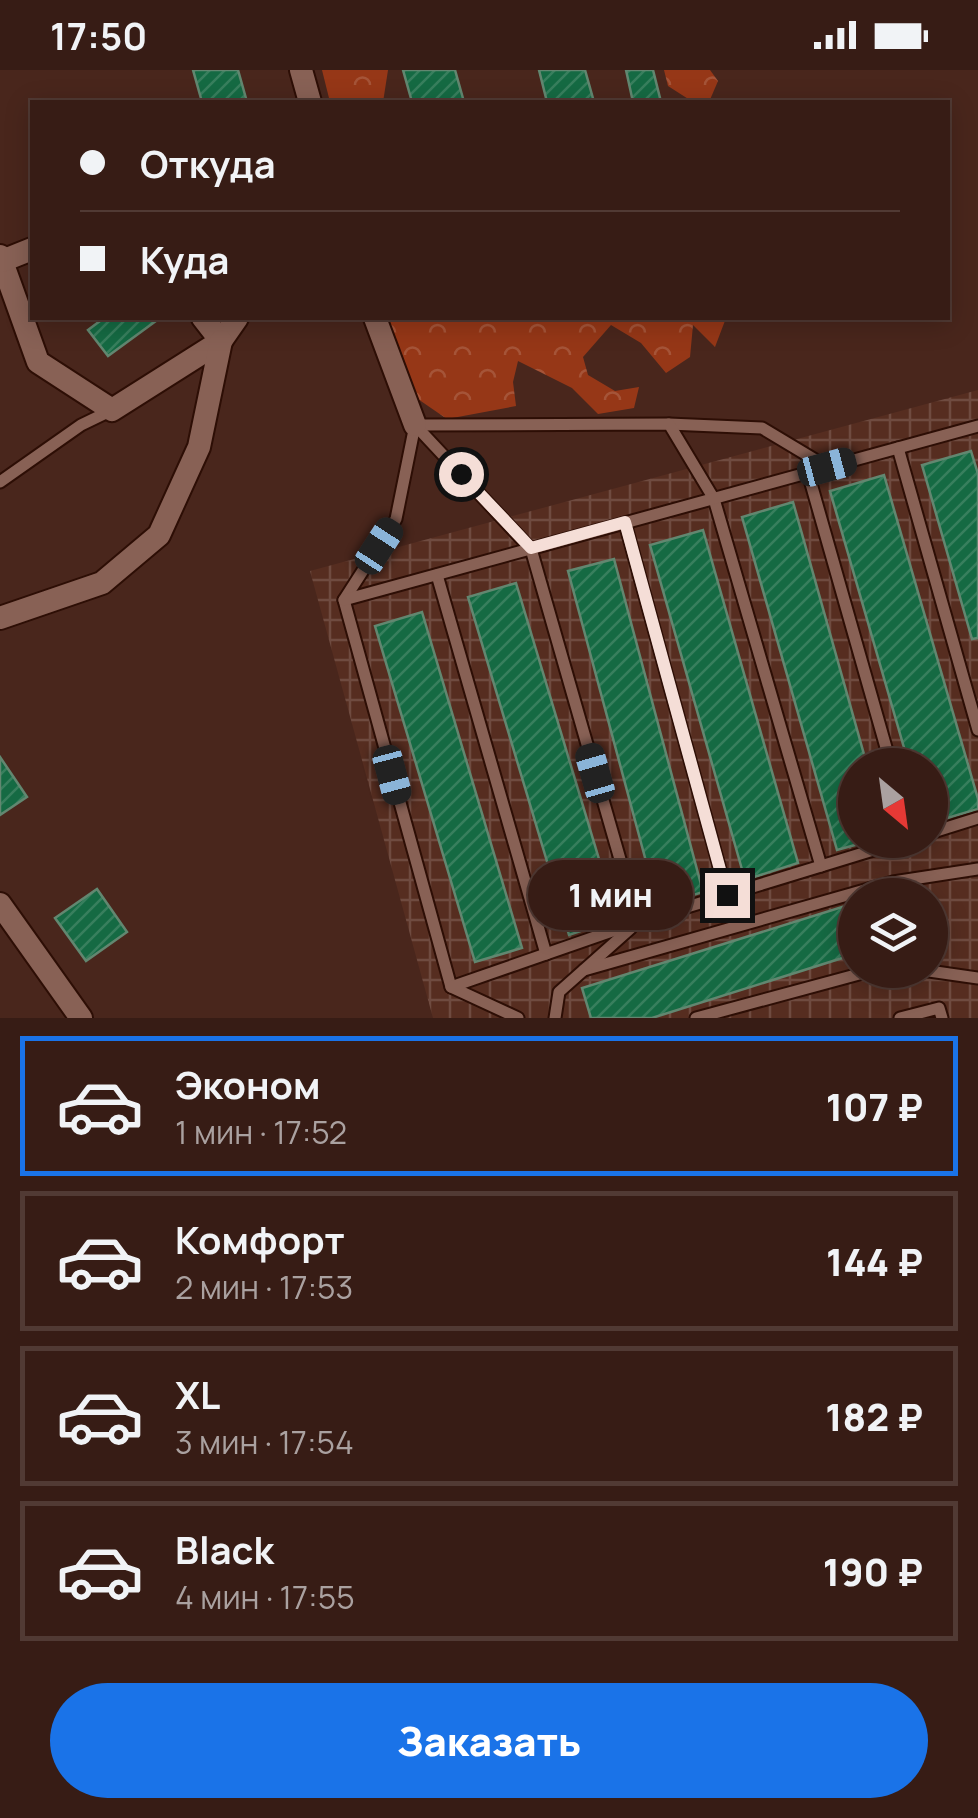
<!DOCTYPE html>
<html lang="ru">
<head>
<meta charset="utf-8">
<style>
  body { margin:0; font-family:Manrope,sans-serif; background:#422922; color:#f1f3f6; height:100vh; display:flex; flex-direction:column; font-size:38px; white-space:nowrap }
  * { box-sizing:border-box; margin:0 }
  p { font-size:32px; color:#aaa1a0 }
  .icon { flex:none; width:55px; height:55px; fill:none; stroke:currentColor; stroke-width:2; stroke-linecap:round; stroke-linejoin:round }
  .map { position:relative; height:948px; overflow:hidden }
  .details { display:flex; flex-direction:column; background:#371c15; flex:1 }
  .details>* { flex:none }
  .top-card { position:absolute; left:30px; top:30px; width:920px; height:220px; border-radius:0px; box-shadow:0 5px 25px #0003,0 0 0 2px #513a34; display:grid; align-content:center; height:220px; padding:0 50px; background:#371c15 }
  .needle { width:65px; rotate:151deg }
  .fabs { position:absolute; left:838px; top:678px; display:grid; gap:20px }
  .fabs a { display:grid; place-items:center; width:110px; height:110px; border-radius:50%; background:#371c15; box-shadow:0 5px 25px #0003,0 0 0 2px #513a34; font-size:50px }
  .end { position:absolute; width:45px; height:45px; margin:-22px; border:12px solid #f5ded7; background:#111; box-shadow:0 0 0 5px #111 }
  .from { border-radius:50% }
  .bubble { position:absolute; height:70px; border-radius:35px; background:#371c15; box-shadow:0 5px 25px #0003,0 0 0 2px #513a34; font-size:32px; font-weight:800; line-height:70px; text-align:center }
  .car { position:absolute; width:30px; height:60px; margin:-30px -15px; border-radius:12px; box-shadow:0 0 8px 2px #0007; background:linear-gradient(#222 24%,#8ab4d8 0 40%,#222 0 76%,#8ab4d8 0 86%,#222 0) }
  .top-card b { display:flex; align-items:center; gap:35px; height:95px; font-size:38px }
  .top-card b+b { border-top:2px solid #513a34 }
  .top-card i { width:25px; height:25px; background:#f1f3f6 }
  ul { padding:18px 0 0; list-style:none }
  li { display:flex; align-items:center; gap:30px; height:140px; margin:0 20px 15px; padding:0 30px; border:5px solid #513a34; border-radius:0px }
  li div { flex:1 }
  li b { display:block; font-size:38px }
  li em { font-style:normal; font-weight:800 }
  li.selected { border-color:#1a73e8 }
  li>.icon { width:90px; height:90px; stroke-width:1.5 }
  .action { display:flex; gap:20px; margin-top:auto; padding:20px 50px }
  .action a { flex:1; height:115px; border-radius:60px; background:#1a73e8; color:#fff; font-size:40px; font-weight:800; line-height:115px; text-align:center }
  .status { display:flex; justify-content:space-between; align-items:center; height:70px; padding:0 50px; background:#371c15; direction:ltr }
  .status svg { height:28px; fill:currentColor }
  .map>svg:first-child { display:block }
</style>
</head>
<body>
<div class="status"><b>17:50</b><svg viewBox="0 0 49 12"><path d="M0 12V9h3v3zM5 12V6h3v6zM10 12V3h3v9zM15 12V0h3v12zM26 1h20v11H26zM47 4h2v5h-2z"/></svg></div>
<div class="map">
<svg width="978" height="948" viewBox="0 0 978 948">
  <defs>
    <pattern id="industrial-grid" width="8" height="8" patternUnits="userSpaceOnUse" patternTransform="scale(2.5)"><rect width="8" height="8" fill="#562d20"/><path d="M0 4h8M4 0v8" fill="none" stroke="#6f4b40"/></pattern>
    <pattern id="forest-crowns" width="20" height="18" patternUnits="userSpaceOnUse" patternTransform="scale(2.5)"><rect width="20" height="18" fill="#963717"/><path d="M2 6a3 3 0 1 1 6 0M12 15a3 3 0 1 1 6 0" fill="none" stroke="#a55438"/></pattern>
    <pattern id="building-hatch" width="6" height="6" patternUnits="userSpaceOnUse" patternTransform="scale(2.5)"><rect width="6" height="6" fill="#156a43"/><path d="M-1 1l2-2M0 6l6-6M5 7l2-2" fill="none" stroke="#387f5d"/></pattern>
  </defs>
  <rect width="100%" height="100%" fill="#49261c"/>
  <path fill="url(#industrial-grid)" fill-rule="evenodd" d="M978 320V948H433L310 501ZM855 695H930V770H855ZM855 825H930V900H855Z"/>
  <g fill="url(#forest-crowns)">
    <polygon points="322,0 388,0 383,32 330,32"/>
    <polygon points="664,0 710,0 718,11 709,32 693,32 668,16"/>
    <polygon points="388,248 726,248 715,277 693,255 690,287 666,303 641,273 611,255 583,287 588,305 615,321 639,317 634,338 598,344 572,318 518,291 513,312 516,336 447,349 415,327"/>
  </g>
  <g fill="url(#building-hatch)" stroke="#628770" stroke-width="2.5">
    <polygon points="193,0 238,0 247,32 202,32"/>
    <polygon points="403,0 455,0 464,32 412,32"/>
    <polygon points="539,0 585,0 594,32 547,32"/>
    <polygon points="626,0 653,0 661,32 633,32"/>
    <polygon points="104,248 160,248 108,286 88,260"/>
    <polygon points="971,381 978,404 978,568 972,569 922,395"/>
    <polygon points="884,405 978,729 978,739 930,753 930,695 909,695 830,421"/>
    <polygon points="793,432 867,695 855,695 855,775 837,780 742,447"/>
    <polygon points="703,460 798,793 745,810 650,475"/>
    <polygon points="614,489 703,822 658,836 568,501"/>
    <polygon points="516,513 617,849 569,865 468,527"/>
    <polygon points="422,542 522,878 475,892 375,556"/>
    <polygon points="0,687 27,727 0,745"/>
    <polygon points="97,819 127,862 86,891 55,848"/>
    <polygon points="855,833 855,884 652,948 591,948 582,918"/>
  </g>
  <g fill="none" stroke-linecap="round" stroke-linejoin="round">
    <g stroke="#2d0e05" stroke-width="15">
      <g id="lane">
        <polyline points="669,354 762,358 827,397"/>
        <polyline points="415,355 669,354 714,429 821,796"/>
        <polyline points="415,355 396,449 344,530 451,917 518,948"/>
        <polyline points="415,355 531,479 638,852"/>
        <polyline points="898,378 978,660"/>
        <polyline points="808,403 891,695"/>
        <polyline points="0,412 81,355 112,340"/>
        <polyline points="625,453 727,825"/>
        <polyline points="437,505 546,884"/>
        <polyline points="344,530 978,356"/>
        <polyline points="930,763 978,748"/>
        <polyline points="584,900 893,812 978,799"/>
        <polyline points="922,900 978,908"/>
        <polyline points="451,917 638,852 906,770"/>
        <polyline points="555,948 559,922 631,858"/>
        <polyline points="696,948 874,900"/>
        <polyline points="900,948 939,938 942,948"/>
      </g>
    </g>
    <g stroke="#2d0e05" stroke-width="26">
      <g id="street">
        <polyline points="301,0 310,32"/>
        <polyline points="0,186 38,292 112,340 221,271 237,248"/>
        <polyline points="2,191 32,179"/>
        <polyline points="203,248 221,271"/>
        <polyline points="375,248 415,355"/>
        <polyline points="0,548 102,513 159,465 199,377 221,271"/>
        <polyline points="0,834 81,948"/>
      </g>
    </g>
    <use href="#lane" stroke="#886155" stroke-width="11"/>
    <use href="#street" stroke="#886155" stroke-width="22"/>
  </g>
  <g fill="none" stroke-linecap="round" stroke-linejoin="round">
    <polyline stroke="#f5ded7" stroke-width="12" points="461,404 531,478 625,452 727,825"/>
  </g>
</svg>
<div class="fabs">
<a><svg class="needle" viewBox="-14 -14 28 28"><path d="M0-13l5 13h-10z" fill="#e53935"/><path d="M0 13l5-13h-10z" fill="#aaa1a0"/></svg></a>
<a><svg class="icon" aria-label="layers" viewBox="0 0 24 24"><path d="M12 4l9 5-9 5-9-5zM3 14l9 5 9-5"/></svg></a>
</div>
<i class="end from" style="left:461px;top:404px"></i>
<i class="end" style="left:727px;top:825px"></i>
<div class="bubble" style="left:528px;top:790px;width:165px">1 мин</div>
<i class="car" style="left:827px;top:397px;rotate:75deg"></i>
<i class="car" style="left:379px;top:476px;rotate:33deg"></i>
<i class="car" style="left:595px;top:703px;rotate:344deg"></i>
<i class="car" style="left:392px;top:705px;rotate:165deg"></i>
<div class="top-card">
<b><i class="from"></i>Откуда</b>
<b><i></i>Куда</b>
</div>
</div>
<section class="details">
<ul>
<li class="selected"><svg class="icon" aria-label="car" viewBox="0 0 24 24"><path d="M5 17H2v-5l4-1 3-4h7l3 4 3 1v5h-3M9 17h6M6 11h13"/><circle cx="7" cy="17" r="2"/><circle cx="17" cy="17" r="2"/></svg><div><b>Эконом</b><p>1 мин · 17:52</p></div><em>107 ₽</em></li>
<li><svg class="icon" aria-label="car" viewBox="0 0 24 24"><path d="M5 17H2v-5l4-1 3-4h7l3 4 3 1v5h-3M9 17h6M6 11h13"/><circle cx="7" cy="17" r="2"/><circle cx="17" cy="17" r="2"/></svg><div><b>Комфорт</b><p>2 мин · 17:53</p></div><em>144 ₽</em></li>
<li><svg class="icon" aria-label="car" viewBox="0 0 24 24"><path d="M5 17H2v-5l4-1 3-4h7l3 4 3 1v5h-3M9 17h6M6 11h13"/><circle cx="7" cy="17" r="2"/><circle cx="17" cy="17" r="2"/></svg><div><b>XL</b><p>3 мин · 17:54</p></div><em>182 ₽</em></li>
<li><svg class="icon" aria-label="car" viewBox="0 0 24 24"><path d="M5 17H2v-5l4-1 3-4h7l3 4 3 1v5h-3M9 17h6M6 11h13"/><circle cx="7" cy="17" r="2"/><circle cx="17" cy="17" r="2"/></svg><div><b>Black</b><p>4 мин · 17:55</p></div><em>190 ₽</em></li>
</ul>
<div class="action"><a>Заказать</a></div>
</section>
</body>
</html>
